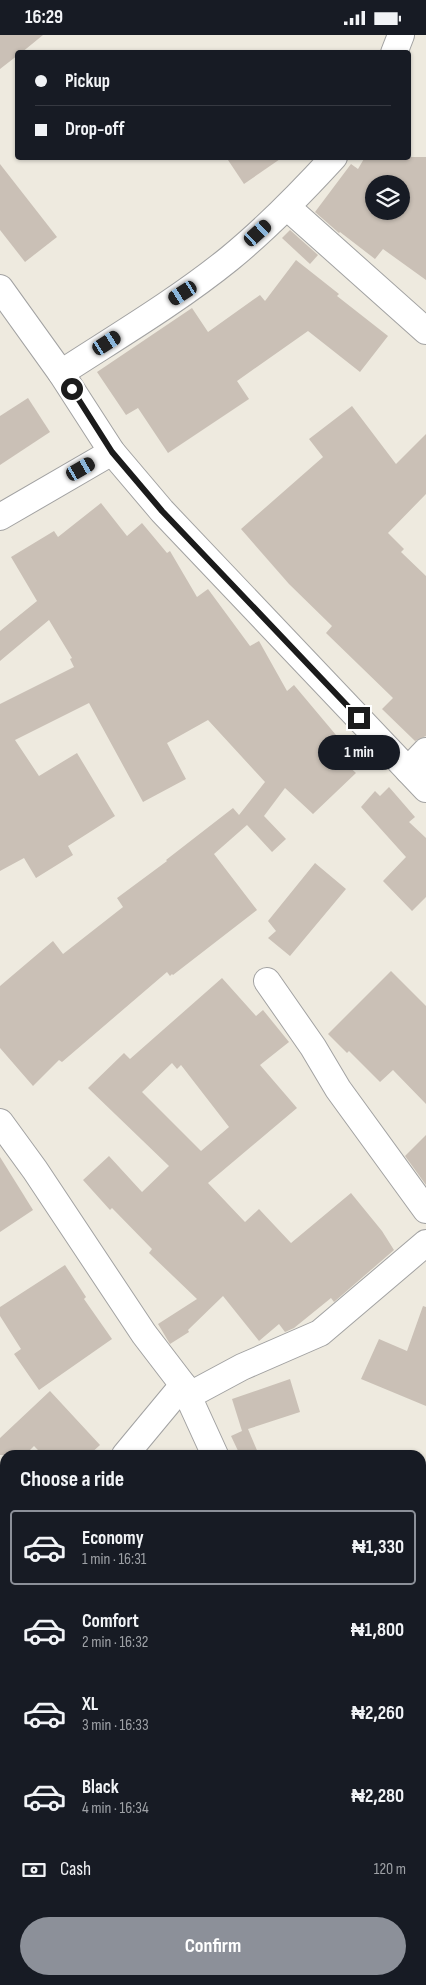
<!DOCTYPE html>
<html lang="en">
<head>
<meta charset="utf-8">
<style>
  body { margin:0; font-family:"Sofia Sans Condensed",sans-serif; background:#242831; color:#f1f3f6; height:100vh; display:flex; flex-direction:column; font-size:19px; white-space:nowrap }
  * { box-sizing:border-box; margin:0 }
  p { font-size:16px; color:#9ea1a6 }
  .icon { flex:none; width:28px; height:28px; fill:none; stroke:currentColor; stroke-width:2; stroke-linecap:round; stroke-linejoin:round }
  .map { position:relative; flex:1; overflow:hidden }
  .drawer { position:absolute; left:0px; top:1415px; width:426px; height:535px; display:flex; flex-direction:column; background:#171b24; border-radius:15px 15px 0 0; box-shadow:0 1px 4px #0004 }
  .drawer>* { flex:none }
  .top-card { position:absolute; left:15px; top:15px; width:396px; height:110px; border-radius:5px; box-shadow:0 1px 4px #0004; display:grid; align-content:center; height:110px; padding:0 20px; background:#171b24 }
  .fabs { position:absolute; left:365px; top:140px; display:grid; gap:10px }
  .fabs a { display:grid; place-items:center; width:45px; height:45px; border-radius:50%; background:#171b24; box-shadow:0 1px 4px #0004; font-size:25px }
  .end { position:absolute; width:22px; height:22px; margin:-11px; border:6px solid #1b1b1b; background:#fff; box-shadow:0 0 0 2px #fff }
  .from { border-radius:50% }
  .bubble { position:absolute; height:35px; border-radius:18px; background:#171b24; box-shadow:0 1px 4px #0004; font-size:16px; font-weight:700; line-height:35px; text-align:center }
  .car { position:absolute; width:15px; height:30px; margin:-15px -8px; border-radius:6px; box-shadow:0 0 4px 1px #0007; background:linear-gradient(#222 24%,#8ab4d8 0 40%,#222 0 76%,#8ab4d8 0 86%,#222 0) }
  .top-card b { display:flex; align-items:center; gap:18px; height:48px; font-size:19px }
  .top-card b+b { border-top:1px solid #363941 }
  .top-card i { width:12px; height:12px; background:#f1f3f6 }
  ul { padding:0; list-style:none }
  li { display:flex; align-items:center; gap:15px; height:75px; margin:0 10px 8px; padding:0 10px; border:2px solid transparent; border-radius:5px }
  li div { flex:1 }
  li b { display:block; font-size:19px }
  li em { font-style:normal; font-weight:700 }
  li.active { border-color:#8c9099 }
  li>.icon { width:45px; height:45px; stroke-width:1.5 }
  h2 { padding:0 20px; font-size:22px; line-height:60px }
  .pay { display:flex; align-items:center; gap:12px; height:55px; padding:0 20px; font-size:19px }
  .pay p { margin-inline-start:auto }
  .primary-button { display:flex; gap:10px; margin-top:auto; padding:10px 20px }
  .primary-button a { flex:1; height:58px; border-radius:30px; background:#8c9099; color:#fff; font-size:20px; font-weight:700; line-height:58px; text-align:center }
  .status { display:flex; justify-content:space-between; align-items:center; height:35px; padding:0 25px; background:#171b24; direction:ltr }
  .status svg { height:14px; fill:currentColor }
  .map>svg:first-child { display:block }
</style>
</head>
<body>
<div class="status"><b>16:29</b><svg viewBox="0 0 49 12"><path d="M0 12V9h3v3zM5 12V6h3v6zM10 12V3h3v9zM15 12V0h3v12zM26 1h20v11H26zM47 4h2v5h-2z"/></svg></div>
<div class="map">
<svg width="426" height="1950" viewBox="0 0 426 1950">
  <rect width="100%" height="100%" fill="#eeeadf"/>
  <g fill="#cac0b6" fill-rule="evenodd">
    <polygon points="0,0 43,0 21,18 18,18 18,20 0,34"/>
    <polygon points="226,122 283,122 244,149"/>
    <path d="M365 122H426V245L383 214 375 224 340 197 339 198 315 177 351 129 358 134ZM374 149H401V176H374Z"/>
    <polygon points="0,129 57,202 25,227 0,195"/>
    <polygon points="290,195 318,220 310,229 282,203"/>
    <polygon points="296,225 339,259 337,261 388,301 360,337 308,296 237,346 249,364 168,418 138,373 126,380 97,337 192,273 208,297 260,260 265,266"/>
    <polygon points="28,363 50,397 0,430 0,381"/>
    <polygon points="352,371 396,429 426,399 426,459 388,498 404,514 401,517 426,541 426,701 415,706 382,674 393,663 326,598 332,591 289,549 241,494 323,422 309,404"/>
    <polygon points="101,468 127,501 142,488 167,518 170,516 197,562 208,554 250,611 259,606 287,656 294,650 336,700 325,709 356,738 313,779 285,753 264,781 286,804 272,817 247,790 214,819 257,875 173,940 172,939 170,941 167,937 62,1027 59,1025 33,1051 0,1013 0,951 53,906 63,919 123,872 117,863 167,826 166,825 233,773 239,780 265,747 208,685 167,708 186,744 143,767 89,668 15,705 39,741 77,718 115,781 68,811 73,820 36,843 24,823 0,836 0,669 74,632 70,624 72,623 49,585 0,626 0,596 37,566 11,522 54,496 58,502"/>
    <polygon points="389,752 415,782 409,787 426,803 426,862 412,876 383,846 406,822 361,772 375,756 380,761"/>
    <polygon points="315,828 346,854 290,921 268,903 276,896 268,886"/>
    <polygon points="391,936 426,971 426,1069 393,1035 380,1047 349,1016 347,1018 328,999"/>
    <path d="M222 943 256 981 263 975 289 1007 260 1030 297 1073 208 1148 245 1187 259 1174 291 1208 351 1158 382 1196 394 1215 334 1267 331 1263 294 1293 285 1297 279 1289 259 1306 223 1261 188 1295 189 1297 170 1309 158 1289 197 1264 149 1218 152 1214 112 1173 110 1175 83 1145 109 1121 142 1157 169 1131 88 1053 124 1018 130 1024ZM172 1028 177 1034 181 1030 229 1092 201 1116 142 1057Z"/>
    <polygon points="426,1100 426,1150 405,1121"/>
    <polygon points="0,1122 33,1175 0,1197"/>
    <polygon points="65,1230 86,1262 84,1264 112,1304 39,1355 14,1319 21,1314 0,1281 0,1272"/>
    <polygon points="423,1271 426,1272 426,1371 361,1344 379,1304 407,1316"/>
    <polygon points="290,1344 300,1377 248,1394 259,1420 240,1420 231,1401 242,1396 232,1364"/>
    <polygon points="50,1356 100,1410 89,1420 43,1420 34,1411 25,1420 0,1420 0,1403"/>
  </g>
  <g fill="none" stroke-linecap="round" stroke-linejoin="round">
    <g stroke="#a2a2a2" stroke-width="28">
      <g id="minor">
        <polyline points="394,18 401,0"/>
        <polyline points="287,172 426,296"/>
        <polyline points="0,253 61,338 112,417 162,476 426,754"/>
        <path d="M61 338C118 301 177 266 229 224 267 193 301 158 334 122"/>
        <polyline points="0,482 112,417"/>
        <polyline points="408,735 426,716"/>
        <polyline points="267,946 313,1012 338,1054 426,1175"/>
        <polyline points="0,1087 35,1135 144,1299 183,1350 215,1420"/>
        <polyline points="188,1361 242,1332 320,1298 426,1208"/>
        <polyline points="125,1420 183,1350"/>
        <polyline points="0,1514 5,1520"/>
        <polyline points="0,1574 5,1567"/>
        <polyline points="421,1689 426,1693"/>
        <polyline points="421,1910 426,1902"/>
        <polyline points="216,1945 223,1950"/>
        <polyline points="67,1950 71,1945"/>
        <polyline points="396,1950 400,1945"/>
      </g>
    </g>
    <use href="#minor" stroke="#fff" stroke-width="26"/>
  </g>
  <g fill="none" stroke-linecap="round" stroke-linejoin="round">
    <polyline stroke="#1b1b1b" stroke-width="6" points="72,354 112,417 162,476 359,683"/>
  </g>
</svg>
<div class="fabs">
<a><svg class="icon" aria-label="layers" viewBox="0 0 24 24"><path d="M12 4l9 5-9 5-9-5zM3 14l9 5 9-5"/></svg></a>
</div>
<i class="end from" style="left:72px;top:354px"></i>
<i class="end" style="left:359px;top:683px"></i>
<div class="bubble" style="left:318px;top:700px;width:82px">1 min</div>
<i class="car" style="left:258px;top:198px;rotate:48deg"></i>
<i class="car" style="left:183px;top:258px;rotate:237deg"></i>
<i class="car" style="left:107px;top:308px;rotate:57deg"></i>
<i class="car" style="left:81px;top:434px;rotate:60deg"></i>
<div class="top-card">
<b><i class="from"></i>Pickup</b>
<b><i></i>Drop-off</b>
</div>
<section class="drawer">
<h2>Choose a ride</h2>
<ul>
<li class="active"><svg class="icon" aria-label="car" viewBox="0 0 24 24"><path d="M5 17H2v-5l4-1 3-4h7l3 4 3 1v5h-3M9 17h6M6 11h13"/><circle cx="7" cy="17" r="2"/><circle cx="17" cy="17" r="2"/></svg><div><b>Economy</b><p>1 min · 16:31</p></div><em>₦1,330</em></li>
<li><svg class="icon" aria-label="car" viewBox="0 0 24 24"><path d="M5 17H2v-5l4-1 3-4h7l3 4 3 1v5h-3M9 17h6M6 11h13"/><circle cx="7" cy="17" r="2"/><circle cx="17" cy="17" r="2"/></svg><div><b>Comfort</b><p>2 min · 16:32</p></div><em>₦1,800</em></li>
<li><svg class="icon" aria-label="car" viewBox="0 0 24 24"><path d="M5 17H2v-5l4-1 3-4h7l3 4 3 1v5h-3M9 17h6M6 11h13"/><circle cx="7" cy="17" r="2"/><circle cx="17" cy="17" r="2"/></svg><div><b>XL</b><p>3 min · 16:33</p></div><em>₦2,260</em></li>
<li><svg class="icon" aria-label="car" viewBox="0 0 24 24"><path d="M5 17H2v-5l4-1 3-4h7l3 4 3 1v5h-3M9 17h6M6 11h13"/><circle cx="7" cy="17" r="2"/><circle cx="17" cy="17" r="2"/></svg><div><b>Black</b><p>4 min · 16:34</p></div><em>₦2,280</em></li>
</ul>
<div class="pay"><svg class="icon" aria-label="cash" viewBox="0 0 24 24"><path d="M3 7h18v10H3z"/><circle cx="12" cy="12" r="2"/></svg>Cash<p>120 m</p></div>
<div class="primary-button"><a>Confirm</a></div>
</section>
</div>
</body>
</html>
